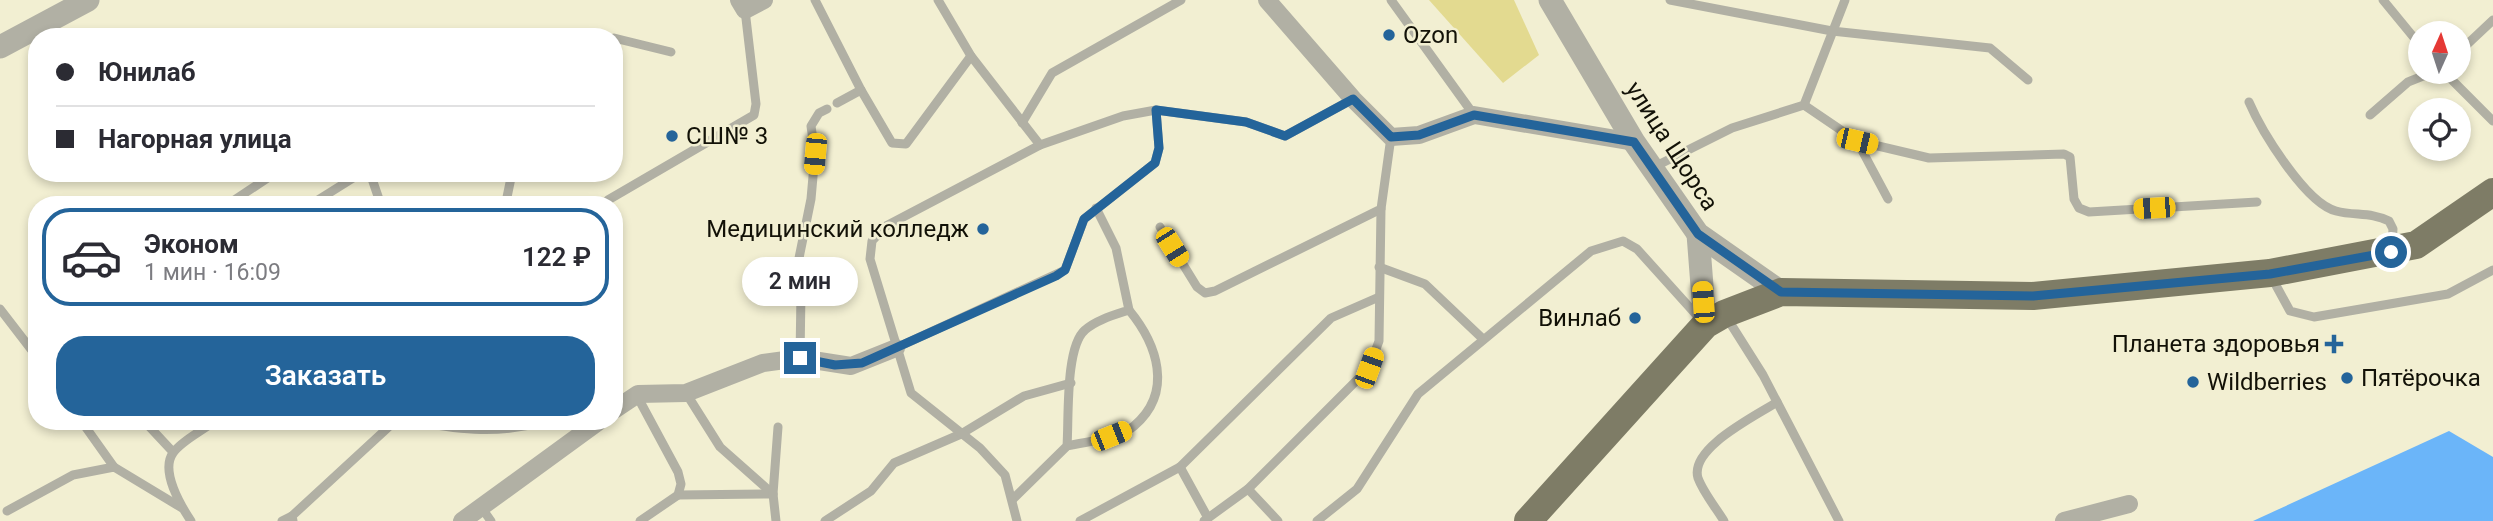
<!DOCTYPE html>
<html lang="ru">
<head>
<meta charset="utf-8">
<style>
  body { margin:0; font-family:Roboto,sans-serif; background:#f2f2f3; color:#2b2b33; height:100vh; display:flex; flex-direction:column; font-size:26px; white-space:nowrap }
  * { box-sizing:border-box; margin:0 }
  p { font-size:23px; color:#7c7c81 }
  .icon { flex:none; width:38px; height:38px; fill:none; stroke:currentColor; stroke-width:2; stroke-linecap:round; stroke-linejoin:round }
  .map { position:relative; flex:1; overflow:hidden }
  .panel { position:absolute; left:28px; top:196px; width:595px; height:234px; display:flex; flex-direction:column; background:#fff; border-radius:28px; box-shadow:0 4px 10px #0003 }
  .panel>* { flex:none }
  .banner { position:absolute; left:28px; top:28px; width:595px; height:154px; border-radius:28px; box-shadow:0 4px 10px #0003; display:grid; align-content:center; height:154px; padding:0 28px; background:#fff }
  .needle { width:46px; rotate:3deg }
  .tools { position:absolute; left:2408px; top:21px; display:grid; gap:14px }
  .tools a { display:grid; place-items:center; width:63px; height:63px; border-radius:50%; background:#fff; box-shadow:0 4px 10px #0003; font-size:35px }
  .end { position:absolute; width:32px; height:32px; margin:-16px; border:9px solid #24649a; background:#fff; box-shadow:0 0 0 4px #fff }
  .from { border-radius:50% }
  .bubble { position:absolute; height:49px; border-radius:24px; background:#fff; box-shadow:0 4px 10px #0003; font-size:23px; font-weight:600; line-height:49px; text-align:center }
  .car { position:absolute; width:21px; height:42px; margin:-21px -10px; border-radius:9px; box-shadow:0 0 5px 2px #0007; background:linear-gradient(#f5c518 24%,#345 0 40%,#f5c518 0 76%,#345 0 86%,#f5c518 0) }
  .banner b { display:flex; align-items:center; gap:24px; height:66px; font-size:26px }
  .banner b+b { border-top:2px solid #e1e1e2 }
  .banner i { width:18px; height:18px; background:#2b2b33 }
  ul { padding:12px 0 0; list-style:none }
  li { display:flex; align-items:center; gap:21px; height:98px; margin:0 14px 10px; padding:0 14px; border:4px solid transparent; border-radius:28px }
  li div { flex:1 }
  li b { display:block; font-size:26px }
  li em { font-style:normal; font-weight:600 }
  li.on { border-color:#24649a }
  li>.icon { width:63px; height:63px; stroke-width:1.5 }
  .primary-button { display:flex; gap:14px; margin-top:auto; padding:14px 28px }
  .primary-button a { flex:1; height:80px; border-radius:28px; background:#24649a; color:#fff; font-size:28px; font-weight:600; line-height:80px; text-align:center }
  .map>svg:first-child { display:block }
</style>
</head>
<body>
<div class="map">
<svg width="2493" height="521" viewBox="0 0 2493 521">
  <rect width="100%" height="100%" fill="#f2efd2"/>
  <polygon fill="#e3da90" points="1429,0 1514,0 1539,55 1503,83"/>
  <polygon fill="#6bb5f9" points="2449,431 2493,457 2493,521 2253,521"/>
  <g fill="none" stroke-linecap="round" stroke-linejoin="round">
    <g stroke="#b1b0a4" stroke-width="9">
      <polyline points="815,0 861,90 892,143 906,144 971,56"/>
      <polyline points="938,0 971,56 1040,145"/>
      <polyline points="1391,0 1474,115"/>
      <polyline points="1670,0 1832,31 1990,48 2028,80"/>
      <polyline points="2383,0 2420,45"/>
      <polyline points="614,38 671,52"/>
      <polyline points="2459,52 2493,20"/>
      <polyline points="2444,72 2493,121"/>
      <path d="M2249 102C2261 130 2305 203 2336 211 2355 216 2371 212 2389 221L2393 229 2392 244"/>
      <polyline points="837,103 861,90"/>
      <polyline points="1804,105 1857,141 1888,199"/>
      <polyline points="2370,115 2408,82 2433,72"/>
      <polyline points="1022,123 1052,73 1181,0"/>
      <polyline points="1857,141 1929,158 2064,154 2070,157 2074,199 2079,208 2089,212 2257,202"/>
      <polyline points="1652,168 1732,128 1804,105 1845,0"/>
      <polyline points="370,173 381,205"/>
      <polyline points="608,200 754,115 756,104 745,10"/>
      <polyline points="506,202 512,173"/>
      <polyline points="227,205 275,173"/>
      <polyline points="310,205 361,173"/>
      <polyline points="480,205 508,200 516,205"/>
      <polyline points="1160,227 1197,287 1205,293 1215,291 1381,209 1391,137"/>
      <polyline points="1379,267 1425,284 1483,339"/>
      <polyline points="2272,278 2290,311 2314,317 2448,294 2493,270"/>
      <polyline points="0,309 37,357"/>
      <polyline points="1727,318 1763,375 1839,521"/>
      <polyline points="896,348 1065,270 1084,219 1155,163 1159,148 1156,110"/>
      <polyline points="800,358 801,292 798,263 811,199 815,154 811,126 819,113 827,109"/>
      <polyline points="686,393 720,447 773,494"/>
      <polyline points="636,394 678,472 681,484 678,495 640,521"/>
      <polyline points="82,422 114,467"/>
      <polyline points="145,422 173,452"/>
      <path d="M417 422C464 430 497 434 544 422"/>
      <path d="M1067 446C1087 441 1118 440 1134 426 1174 392 1157 344 1129 310"/>
      <polyline points="1180,467 1208,518"/>
      <polyline points="1248,489 1278,521"/>
      <polyline points="678,495 773,494"/>
      <path d="M1013 499 1067 446C1069 419 1065 347 1085 330 1096 320 1114 315 1129 310L1116 248 1096 208"/>
      <polyline points="481,507 491,521"/>
      <polyline points="7,511 73,475 114,467 182,508"/>
      <path d="M191 521C181 506 160 471 173 453 181 441 202 431 213 422"/>
      <polyline points="282,521 292,516"/>
      <polyline points="293,521 292,516 394,422"/>
      <polyline points="776,521 773,494 778,427"/>
      <polyline points="825,521 871,491 894,463 961,434 1024,396 1071,383"/>
      <polyline points="1017,521 1005,475 980,448 911,393 870,259 872,241 886,226 1040,145 1123,116 1156,110 1246,122 1285,136 1353,99"/>
      <polyline points="1080,521 1180,467 1331,318 1379,297"/>
      <polyline points="1204,521 1248,489 1369,368 1379,341 1381,209"/>
      <polyline points="1317,521 1357,489 1418,394 1591,251 1623,241 1637,249 1701,320"/>
      <path d="M1724 521C1716 508 1703 492 1698 478 1689 448 1756 416 1777 402"/>
    </g>
    <g stroke="#b1b0a4" stroke-width="18">
      <polyline points="739,0 745,10 764,0"/>
      <polyline points="1267,0 1353,99 1391,137 1419,135 1474,115 1634,142"/>
      <polyline points="614,410 638,394 686,393 763,363 800,358 851,366 896,348"/>
      <polyline points="462,521 598,422"/>
      <polyline points="2064,521 2129,504"/>
    </g>
    <g stroke="#b1b0a4" stroke-width="23">
      <polyline points="1550,0 1634,142 1698,234 1781,292"/>
      <polyline points="0,47 88,0"/>
      <polyline points="1698,234 1705,325"/>
    </g>
    <polyline stroke="#7e7c66" stroke-width="28" points="1528,521 1705,325 1724,314 1781,292 2033,296 2270,273 2416,245 2493,192"/>
  </g>
  <g fill="none" stroke-linecap="round" stroke-linejoin="round">
    <polyline stroke="#24649a" stroke-width="9" points="800,358 835,365 862,363 1056,276 1065,270 1084,219 1155,163 1159,148 1156,110 1246,122 1285,136 1353,99 1391,137 1419,135 1474,115 1634,142 1698,234 1781,292 2033,296 2270,274 2391,252"/>
  </g>
  <g fill="#24649a" stroke="#f2efd2" stroke-width="2.5">
    <circle cx="1389" cy="35" r="7"/>
    <circle cx="672" cy="136" r="7"/>
    <circle cx="983" cy="229" r="7"/>
    <circle cx="1635" cy="318" r="7"/>
    <path d="M2330.5 333.5h7v7h7v7h-7v7h-7v-7h-7v-7h7z"/>
    <circle cx="2347" cy="378" r="7"/>
    <circle cx="2193" cy="382" r="7"/>
  </g>
  <g text-anchor="middle" dominant-baseline="central" stroke-width="5" stroke-linejoin="round" paint-order="stroke">
    <g font-size="24" fill="#121107" stroke="#f2efd2" text-anchor="start">
      <text x="1403" y="35">Ozon</text>
      <text x="686" y="136">СШ№ 3</text>
      <text x="969" y="229" text-anchor="end">Медицинский колледж</text>
      <text x="1621" y="318" text-anchor="end">Винлаб</text>
      <text x="2320" y="344" text-anchor="end">Планета здоровья</text>
      <text x="2361" y="378">Пятёрочка</text>
      <text x="2207" y="382">Wildberries</text>
    </g>
    <g font-size="24" fill="#121107" stroke="#f2efd2">
      <text transform="translate(1672 146) rotate(57)">улица Щорса</text>
    </g>
  </g>
</svg>
<div class="tools">
<a><svg class="needle" viewBox="-14 -14 28 28"><path d="M0-13l5 13h-10z" fill="#e53935"/><path d="M0 13l5-13h-10z" fill="#7c7c81"/></svg></a>
<a><svg class="icon" aria-label="locate" viewBox="0 0 24 24"><circle cx="12" cy="12" r="6"/><path d="M12 2v4M12 18v4M2 12h4M18 12h4"/></svg></a>
</div>
<i class="end from" style="left:2391px;top:252px"></i>
<i class="end" style="left:800px;top:358px"></i>
<div class="bubble" style="left:742px;top:257px;width:116px">2 мин</div>
<i class="car" style="left:1857px;top:141px;rotate:103deg"></i>
<i class="car" style="left:815px;top:154px;rotate:185deg"></i>
<i class="car" style="left:2154px;top:208px;rotate:267deg"></i>
<i class="car" style="left:1172px;top:247px;rotate:148deg"></i>
<i class="car" style="left:1703px;top:302px;rotate:356deg"></i>
<i class="car" style="left:1369px;top:368px;rotate:20deg"></i>
<i class="car" style="left:1111px;top:436px;rotate:68deg"></i>
<div class="banner">
<b><i class="from"></i>Юнилаб</b>
<b><i></i>Нагорная улица</b>
</div>
<section class="panel">
<ul>
<li class="on"><svg class="icon" aria-label="car" viewBox="0 0 24 24"><path d="M5 17H2v-5l4-1 3-4h7l3 4 3 1v5h-3M9 17h6M6 11h13"/><circle cx="7" cy="17" r="2"/><circle cx="17" cy="17" r="2"/></svg><div><b>Эконом</b><p>1 мин · 16:09</p></div><em>122 ₽</em></li>
</ul>
<div class="primary-button"><a>Заказать</a></div>
</section>
</div>
</body>
</html>
